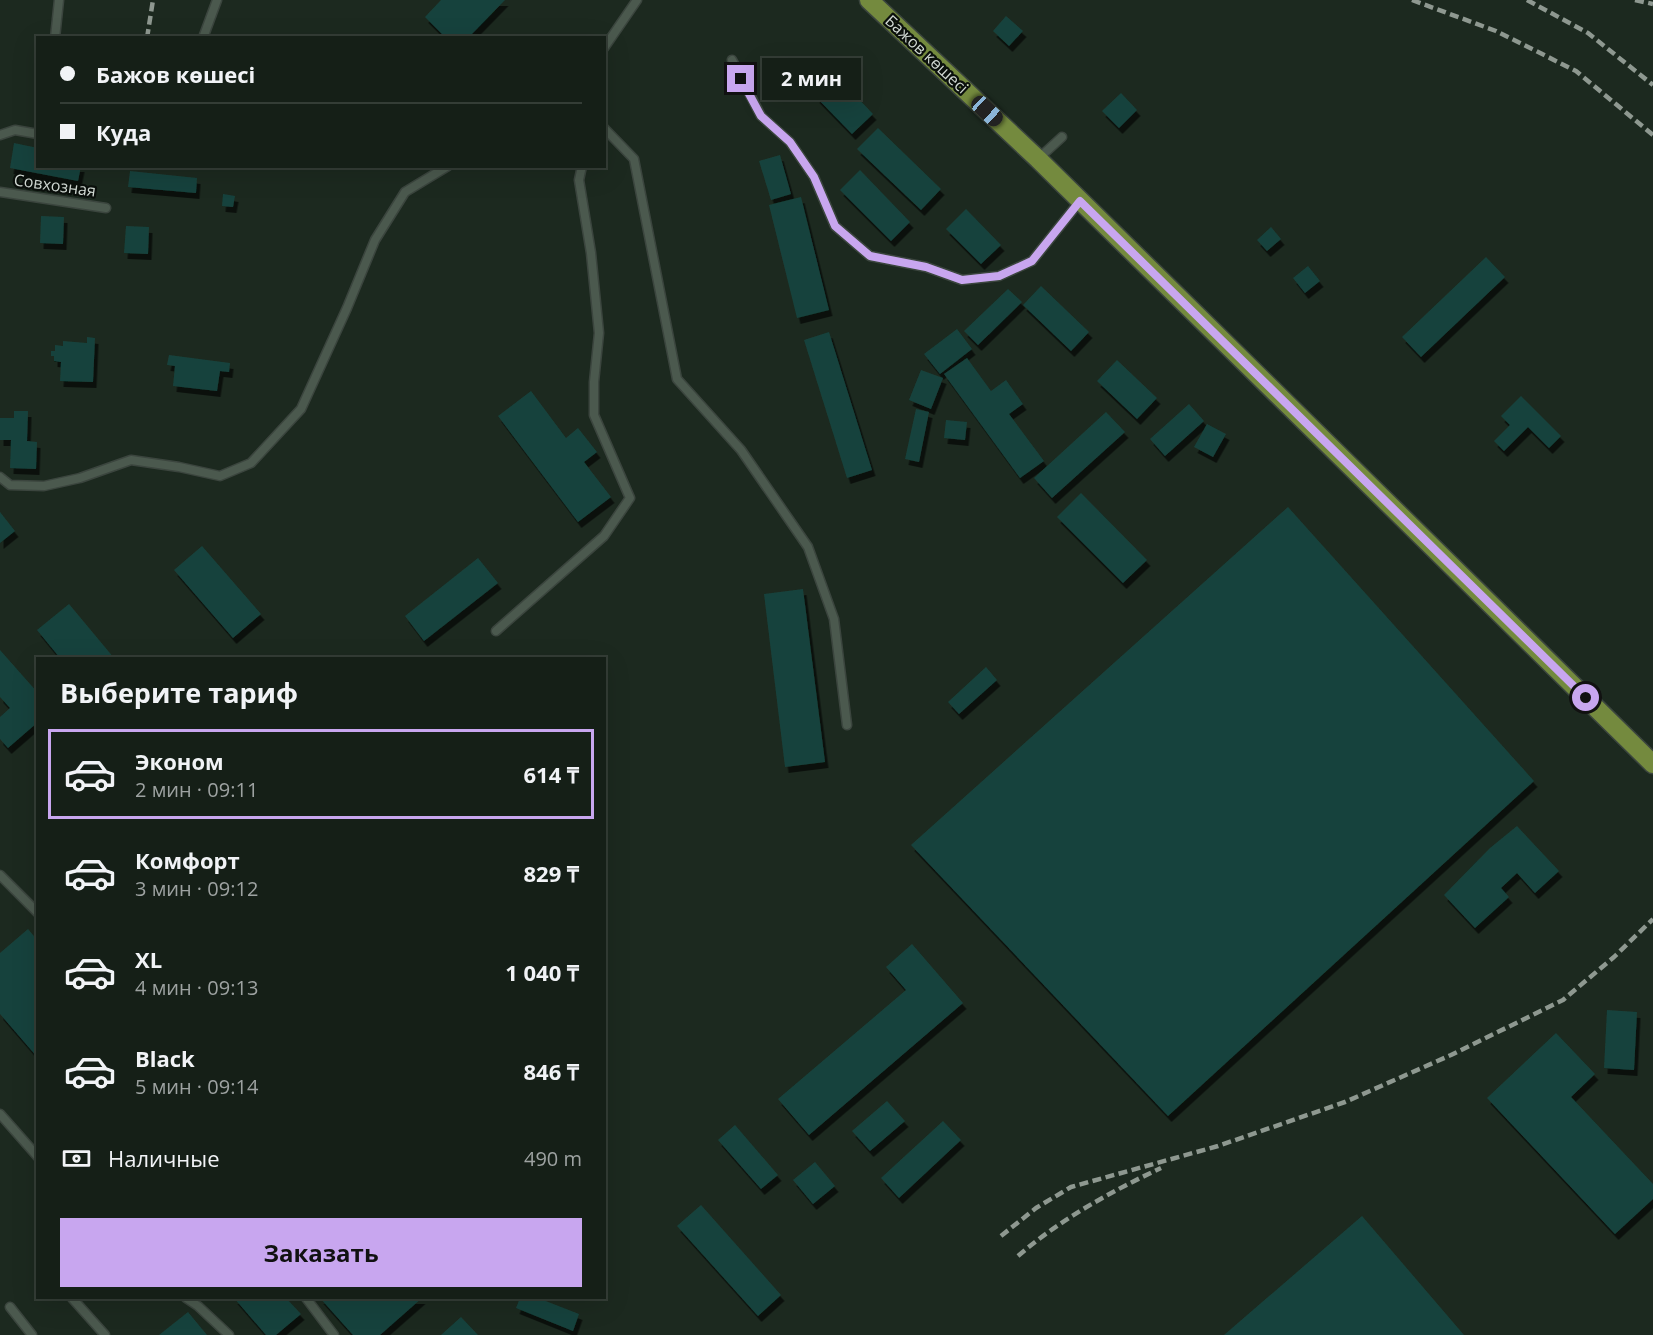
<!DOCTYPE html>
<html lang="ru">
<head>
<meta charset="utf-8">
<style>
  body { margin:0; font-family:"Open Sans",sans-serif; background:#1e2720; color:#f1f3f6; height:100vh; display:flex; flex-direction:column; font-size:22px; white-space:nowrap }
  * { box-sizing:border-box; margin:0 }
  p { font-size:20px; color:#9da2a1 }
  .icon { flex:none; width:33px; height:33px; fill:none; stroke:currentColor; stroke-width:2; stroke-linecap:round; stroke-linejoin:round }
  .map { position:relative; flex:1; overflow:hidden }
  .drawer { position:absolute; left:36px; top:657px; width:570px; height:642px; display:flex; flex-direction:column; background:#151f17; border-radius:0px; box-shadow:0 6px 24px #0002,0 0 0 2px #343d36 }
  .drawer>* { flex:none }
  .guide { position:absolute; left:36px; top:36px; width:570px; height:132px; border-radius:0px; box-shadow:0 6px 24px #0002,0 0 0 2px #343d36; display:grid; align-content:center; height:132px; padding:0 24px; background:#151f17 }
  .end { position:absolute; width:27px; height:27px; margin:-14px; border:8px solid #c8a6ef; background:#111; box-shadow:0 0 0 3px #111 }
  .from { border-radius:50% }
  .bubble { position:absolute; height:42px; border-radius:0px; background:#151f17; box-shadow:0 6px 24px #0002,0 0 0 2px #343d36; font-size:20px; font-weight:700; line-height:42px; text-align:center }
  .car { position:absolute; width:18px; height:36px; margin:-18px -9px; border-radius:8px; box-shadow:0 0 4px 2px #0007; background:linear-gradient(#222 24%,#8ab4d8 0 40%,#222 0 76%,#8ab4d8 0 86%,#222 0) }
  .guide b { display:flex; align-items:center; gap:21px; height:57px; font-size:22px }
  .guide b+b { border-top:2px solid #343d36 }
  .guide i { width:15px; height:15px; background:#f1f3f6 }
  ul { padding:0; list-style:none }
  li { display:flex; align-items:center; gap:18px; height:90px; margin:0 12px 9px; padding:0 12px; border:3px solid transparent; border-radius:0px }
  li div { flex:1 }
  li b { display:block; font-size:22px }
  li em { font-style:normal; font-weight:700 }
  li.on { border-color:#c8a6ef }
  li>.icon { width:54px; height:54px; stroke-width:1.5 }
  h2 { padding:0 24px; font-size:27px; line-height:72px }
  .pay { display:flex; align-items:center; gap:15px; height:66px; padding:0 24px; font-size:22px }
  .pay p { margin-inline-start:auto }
  .button { display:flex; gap:12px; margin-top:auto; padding:12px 24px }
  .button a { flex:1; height:69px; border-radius:0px; background:#c8a6ef; color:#111; font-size:24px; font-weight:700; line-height:69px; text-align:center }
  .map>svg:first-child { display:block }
</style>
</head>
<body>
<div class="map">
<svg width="1653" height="1335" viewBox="0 0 1653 1335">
  <defs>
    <filter id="shadow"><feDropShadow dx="3.5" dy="6" stdDeviation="0" flood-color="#0009"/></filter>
  </defs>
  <rect width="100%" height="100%" fill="#1c291f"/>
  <g fill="#18423c" filter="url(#shadow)">
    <polygon points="441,0 505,0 468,38 446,38 425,17"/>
    <polygon points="1006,16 1023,31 1009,46 993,31"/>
    <polygon points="837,76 873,114 852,134 816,97"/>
    <polygon points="1121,93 1137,110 1119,128 1102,111"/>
    <polygon points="878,128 941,189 921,210 857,149"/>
    <polygon points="14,143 38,148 38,166 81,166 78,181 10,168"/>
    <polygon points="780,155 791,194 771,200 759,161"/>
    <polygon points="860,170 910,222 891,241 840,190"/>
    <polygon points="130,171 197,178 196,193 128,187"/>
    <polygon points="223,194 235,196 233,207 222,206"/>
    <polygon points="801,197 829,310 797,318 769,205"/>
    <polygon points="966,209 1001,245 981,264 946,229"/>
    <polygon points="41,216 64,217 63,244 40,243"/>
    <polygon points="126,226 149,227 148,254 124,253"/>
    <polygon points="1271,227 1281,239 1267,251 1257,240"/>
    <polygon points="1486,257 1505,277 1421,357 1402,337"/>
    <polygon points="1308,266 1320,281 1305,293 1293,278"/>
    <polygon points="1041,286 1089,332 1071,351 1023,305"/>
    <polygon points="1008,289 1022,302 978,345 964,331"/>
    <polygon points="957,329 972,349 940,374 924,354"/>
    <polygon points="829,332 872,470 847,478 804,340"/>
    <polygon points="87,337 95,338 93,382 60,381 61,362 54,361 54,356 51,356 51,351 55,351 55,345 63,346 63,341 87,343"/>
    <polygon points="169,355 230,363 229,372 220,371 217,391 173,386 175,366 167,365"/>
    <polygon points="967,358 991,391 1006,380 1023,404 1009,414 1044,461 1020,478 944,374"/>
    <polygon points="1117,360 1157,398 1137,419 1097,381"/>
    <polygon points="921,370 943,378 931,409 909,400"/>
    <polygon points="531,391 566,438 578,428 597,452 584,462 611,497 578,522 498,416"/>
    <polygon points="1521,396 1561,436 1549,448 1528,427 1504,451 1494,441 1510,425 1501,416"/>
    <polygon points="1189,404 1204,421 1165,456 1150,439"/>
    <polygon points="916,409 929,412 919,462 905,459"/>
    <polygon points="14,411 28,411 27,441 37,442 36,469 10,468 11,440 0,440 0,418 14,418"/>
    <polygon points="1106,412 1125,432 1052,498 1034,478"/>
    <polygon points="946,420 967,422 965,440 944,438"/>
    <polygon points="1207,424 1226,434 1213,457 1194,447"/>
    <polygon points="1081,493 1147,560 1123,583 1057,517"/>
    <polygon points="1288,507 1534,781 1168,1116 911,845"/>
    <polygon points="0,512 15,531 0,543"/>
    <polygon points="202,546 261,614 233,638 174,570"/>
    <polygon points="478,558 498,583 424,641 405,616"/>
    <polygon points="803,589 825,762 785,767 764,594"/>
    <polygon points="69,604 114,658 60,658 37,630"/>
    <polygon points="0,650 38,693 38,722 8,748 0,739 0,717 10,708 0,697"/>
    <polygon points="986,667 997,680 959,714 948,702"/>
    <polygon points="1517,826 1559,871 1535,893 1517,873 1501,888 1509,897 1475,928 1444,895 1490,848"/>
    <polygon points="28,929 38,941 38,1058 0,1014 0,953"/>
    <polygon points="912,944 963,1003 809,1135 778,1099 906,990 886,967"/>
    <polygon points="1607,1010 1637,1012 1634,1070 1604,1068"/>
    <polygon points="1556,1033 1595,1074 1571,1097 1653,1184 1653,1199 1615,1234 1487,1098"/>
    <polygon points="887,1101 905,1121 870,1151 852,1131"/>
    <polygon points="943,1121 961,1140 899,1198 881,1178"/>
    <polygon points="735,1125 778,1175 761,1189 718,1140"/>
    <polygon points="815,1162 835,1186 813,1204 793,1180"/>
    <polygon points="701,1205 781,1295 758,1316 677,1226"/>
    <polygon points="1362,1216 1464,1335 1224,1335"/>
    <polygon points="234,1298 286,1298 301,1314 276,1335 266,1335"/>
    <polygon points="320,1298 422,1298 380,1335 353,1335"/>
    <polygon points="520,1298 538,1298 579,1314 573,1331 516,1308"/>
    <polygon points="188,1312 207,1335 159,1335"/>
    <polygon points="461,1317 478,1335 441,1335"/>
  </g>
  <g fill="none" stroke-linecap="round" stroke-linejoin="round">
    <g stroke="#3b453e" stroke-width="11">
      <g id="lane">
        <polyline points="55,38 59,0"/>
        <polyline points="203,38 217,0"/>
        <polyline points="604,48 637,0"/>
        <polyline points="732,60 761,116 790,142 814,177 835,226 870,256 926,267 962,280 999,276 1032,261 1080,201"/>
        <polyline points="604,128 634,159 677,379 741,450 808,547 834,619 847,725"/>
        <polyline points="0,135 15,130 38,134"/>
        <polyline points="1038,159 1062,137"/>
        <polyline points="0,192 106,208"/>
        <polyline points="0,477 10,485 44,486 80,478 131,460 179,467 220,476 251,463 301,409 347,308 375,240 405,192 448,166"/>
        <polyline points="496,631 604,536 630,498 594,415 594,382 599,333 591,253 579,180 582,166"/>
        <polyline points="0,875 38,913"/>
        <polyline points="0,1114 38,1157"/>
        <polyline points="72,1298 105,1335"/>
        <polyline points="186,1298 198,1306 229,1335"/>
        <polyline points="306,1298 334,1335"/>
        <polyline points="10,1307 32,1335"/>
      </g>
    </g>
    <g stroke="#3b453e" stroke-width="21">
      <polyline id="primary" points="869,0 1038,159 1653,764"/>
    </g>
    <use href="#lane" stroke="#4b594e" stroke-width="8"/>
    <use href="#primary" stroke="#748a3e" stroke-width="18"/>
    <g stroke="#8e9890" stroke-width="4.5" stroke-dasharray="9 4.5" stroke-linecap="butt">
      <polyline points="1412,0 1496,31 1576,71 1653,135"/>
      <polyline points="1527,0 1588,33 1653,85"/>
      <polyline points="1635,0 1653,4"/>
      <polyline points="147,38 153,0"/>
      <polyline points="1001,1236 1036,1208 1071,1187 1218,1146 1345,1102 1451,1055 1563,1000 1614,957 1653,919"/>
      <path d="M1018 1256C1061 1219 1110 1192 1161 1168"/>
    </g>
  </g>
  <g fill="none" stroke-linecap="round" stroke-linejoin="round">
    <polyline stroke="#c8a6ef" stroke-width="8" points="741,79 761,116 790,142 814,177 835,226 870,256 926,267 962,280 999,276 1032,261 1080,201 1586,698"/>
  </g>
  <g text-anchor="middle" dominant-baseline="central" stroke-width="4.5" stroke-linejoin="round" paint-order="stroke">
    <g font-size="16" fill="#d1d9d3" stroke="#0b100c">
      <text transform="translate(927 54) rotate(43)">Бажов көшесі</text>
      <text transform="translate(55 185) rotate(8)">Совхозная</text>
    </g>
  </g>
</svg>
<i class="end from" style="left:1586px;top:698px"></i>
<i class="end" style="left:741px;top:79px"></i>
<div class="bubble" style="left:762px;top:58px;width:99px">2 мин</div>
<i class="car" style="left:987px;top:111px;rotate:133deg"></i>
<div class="guide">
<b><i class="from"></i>Бажов көшесі</b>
<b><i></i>Куда</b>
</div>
<section class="drawer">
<h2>Выберите тариф</h2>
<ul>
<li class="on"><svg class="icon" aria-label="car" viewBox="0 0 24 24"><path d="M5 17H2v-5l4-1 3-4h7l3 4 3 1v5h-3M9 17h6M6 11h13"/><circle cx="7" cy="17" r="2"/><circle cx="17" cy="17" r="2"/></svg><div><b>Эконом</b><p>2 мин · 09:11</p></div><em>614 ₸</em></li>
<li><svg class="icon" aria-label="car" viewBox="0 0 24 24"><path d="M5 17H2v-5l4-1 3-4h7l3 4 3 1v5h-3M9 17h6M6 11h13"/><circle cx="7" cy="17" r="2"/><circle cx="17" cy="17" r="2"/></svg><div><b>Комфорт</b><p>3 мин · 09:12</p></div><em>829 ₸</em></li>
<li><svg class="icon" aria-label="car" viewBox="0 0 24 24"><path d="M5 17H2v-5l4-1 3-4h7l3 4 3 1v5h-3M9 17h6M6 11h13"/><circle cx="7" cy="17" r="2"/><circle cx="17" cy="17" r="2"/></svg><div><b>XL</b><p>4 мин · 09:13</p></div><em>1 040 ₸</em></li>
<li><svg class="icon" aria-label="car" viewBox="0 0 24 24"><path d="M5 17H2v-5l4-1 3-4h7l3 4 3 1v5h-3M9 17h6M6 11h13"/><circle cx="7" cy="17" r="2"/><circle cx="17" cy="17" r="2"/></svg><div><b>Black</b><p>5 мин · 09:14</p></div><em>846 ₸</em></li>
</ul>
<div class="pay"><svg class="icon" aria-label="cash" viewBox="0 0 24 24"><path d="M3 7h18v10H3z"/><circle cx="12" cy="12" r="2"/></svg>Наличные<p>490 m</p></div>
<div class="button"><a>Заказать</a></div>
</section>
</div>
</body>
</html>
